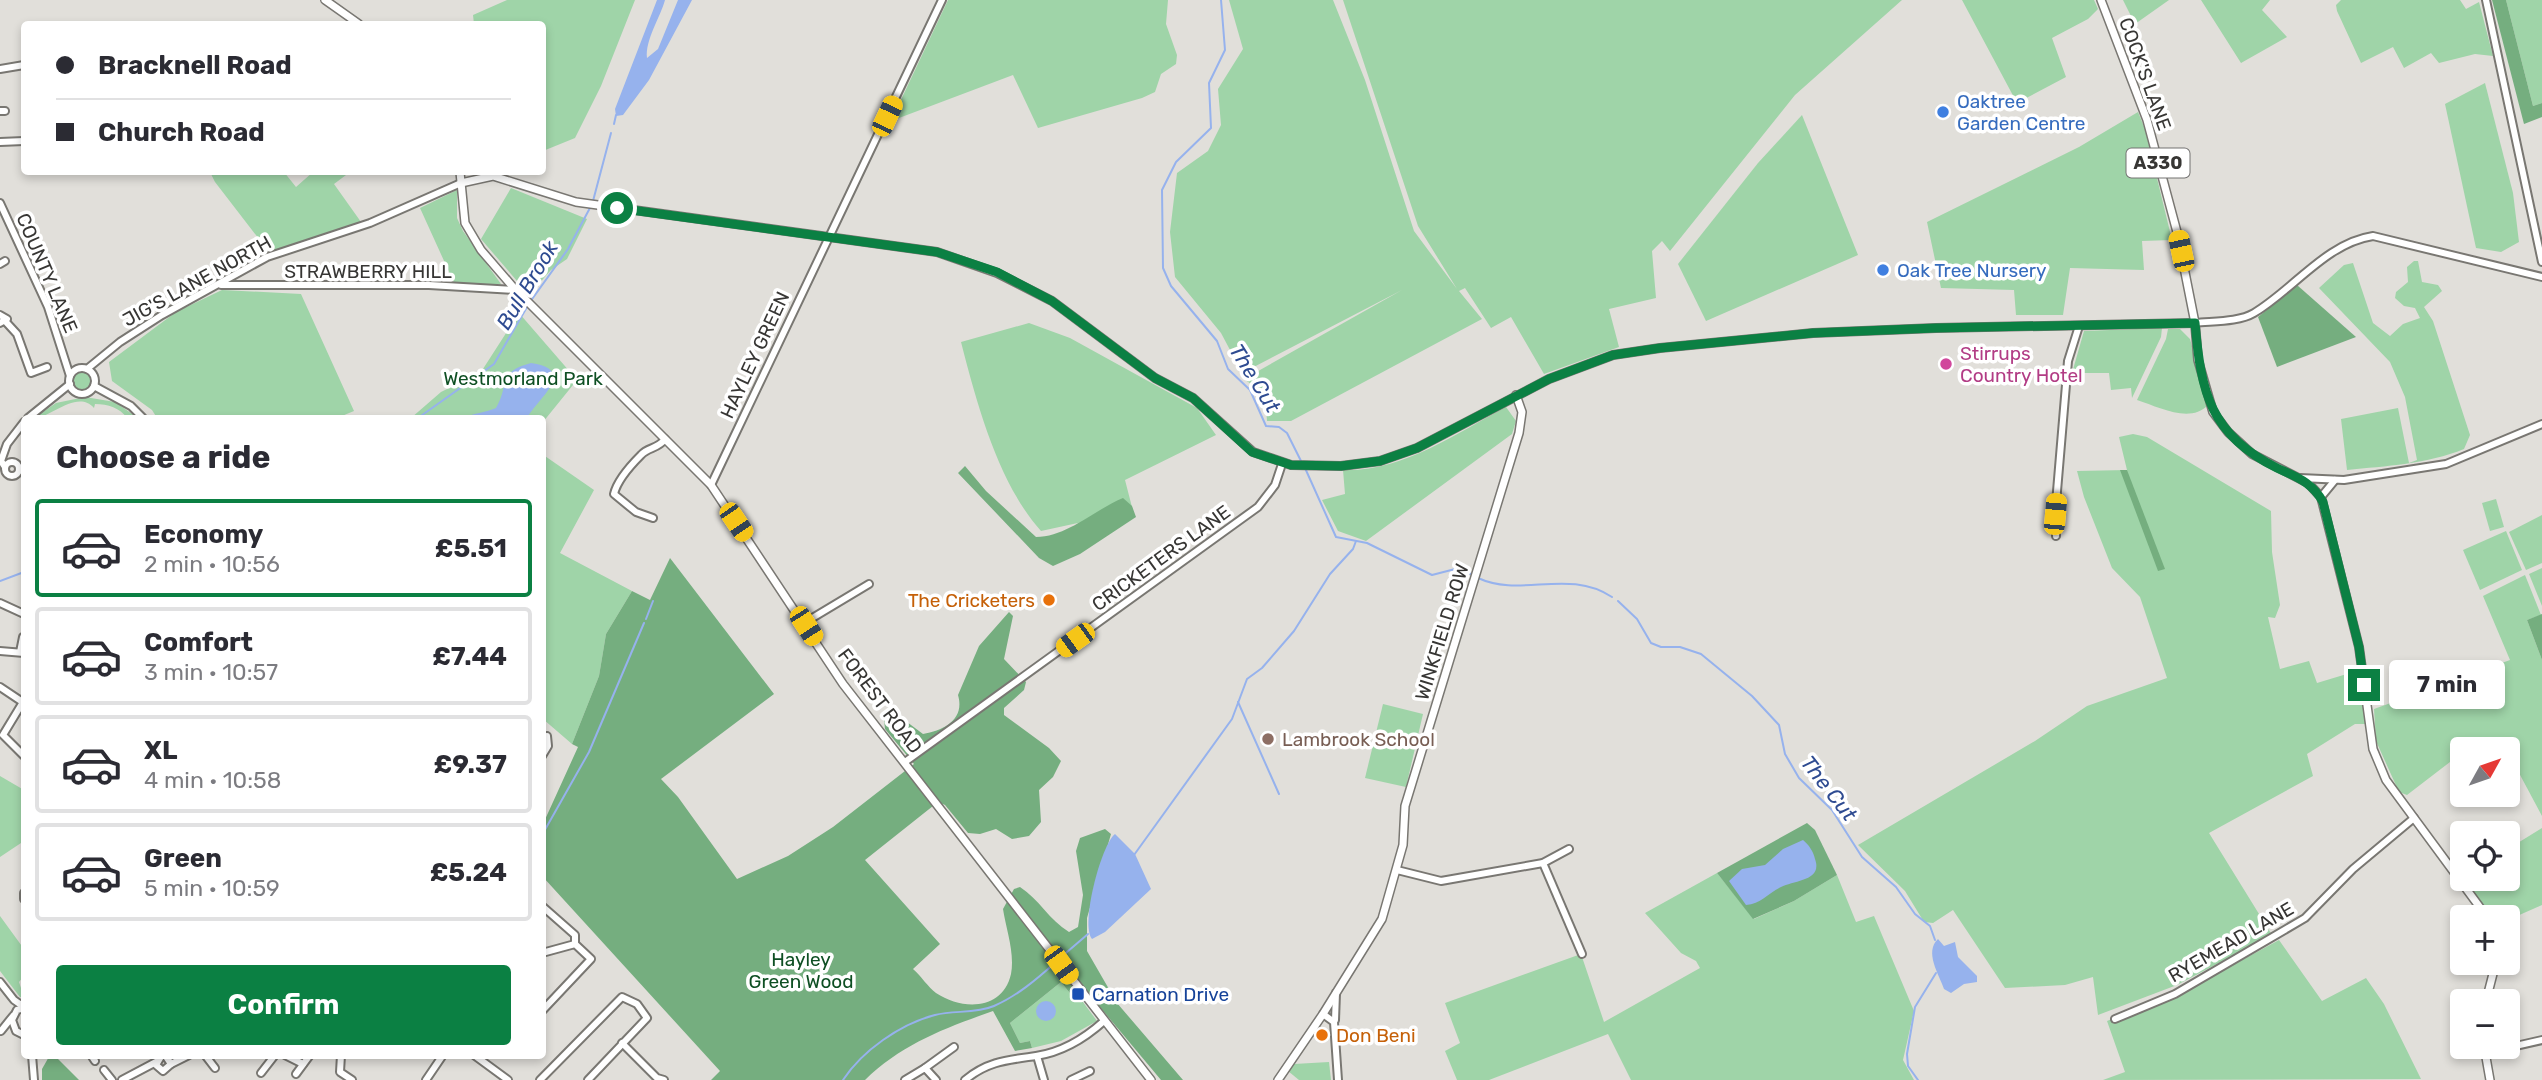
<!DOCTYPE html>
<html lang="en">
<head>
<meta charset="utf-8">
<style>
  body { margin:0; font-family:Rubik,sans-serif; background:#f2f2f3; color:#2b2b33; height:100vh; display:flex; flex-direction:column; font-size:26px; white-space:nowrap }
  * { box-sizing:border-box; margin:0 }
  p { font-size:23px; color:#7c7c81 }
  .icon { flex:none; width:38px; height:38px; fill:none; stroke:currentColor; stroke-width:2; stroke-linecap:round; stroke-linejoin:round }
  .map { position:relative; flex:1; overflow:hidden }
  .details { position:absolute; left:21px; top:415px; width:525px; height:644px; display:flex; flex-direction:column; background:#fff; border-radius:7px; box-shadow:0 4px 10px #0003 }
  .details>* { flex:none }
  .hud { position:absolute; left:21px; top:21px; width:525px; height:154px; border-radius:7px; box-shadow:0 4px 10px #0003; display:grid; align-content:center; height:154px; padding:0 35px; background:#fff }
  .needle { width:46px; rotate:50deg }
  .buttons { position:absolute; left:2450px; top:737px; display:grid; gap:14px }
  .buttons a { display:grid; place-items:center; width:70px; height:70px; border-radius:7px; background:#fff; box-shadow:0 4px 10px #0003; font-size:35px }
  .end { position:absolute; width:32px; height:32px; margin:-16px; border:9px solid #0b8043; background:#fff; box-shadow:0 0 0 4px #fff }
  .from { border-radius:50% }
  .bubble { position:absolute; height:49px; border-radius:7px; background:#fff; box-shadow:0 4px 10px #0003; font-size:23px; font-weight:700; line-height:49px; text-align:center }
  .car { position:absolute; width:21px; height:42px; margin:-21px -10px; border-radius:9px; box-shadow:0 0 5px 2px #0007; background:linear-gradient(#f5c518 24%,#345 0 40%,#f5c518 0 76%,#345 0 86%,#f5c518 0) }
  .hud b { display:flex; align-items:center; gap:24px; height:66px; font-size:26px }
  .hud b+b { border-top:2px solid #e1e1e2 }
  .hud i { width:18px; height:18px; background:#2b2b33 }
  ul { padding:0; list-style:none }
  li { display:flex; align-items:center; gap:21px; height:98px; margin:0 14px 10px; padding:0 21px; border:4px solid #e1e1e2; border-radius:7px }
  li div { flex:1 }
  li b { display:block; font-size:26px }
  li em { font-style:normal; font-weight:700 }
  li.selected { border-color:#0b8043 }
  li>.icon { width:63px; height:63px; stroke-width:1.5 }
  h2 { padding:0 35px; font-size:32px; line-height:84px }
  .button { display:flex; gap:14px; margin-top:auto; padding:14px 35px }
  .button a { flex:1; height:80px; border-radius:7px; background:#0b8043; color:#fff; font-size:28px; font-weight:700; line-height:80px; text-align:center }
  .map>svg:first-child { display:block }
</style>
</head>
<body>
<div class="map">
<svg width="2542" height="1080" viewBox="0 0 2542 1080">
  <rect width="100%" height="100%" fill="#e1dfda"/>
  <g fill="#9fd4a8">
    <polygon points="507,0 635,0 601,86 575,138 543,151 542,24 474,24 473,15"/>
    <polygon points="948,0 1168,0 1166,24 1177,55 1176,64 1161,74 1155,92 1142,98 1038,128 1013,75 891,121"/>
    <path d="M1229 0H1333L1365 80 1414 231 1457 289 1418 226 1343 0H1902L1795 95 1670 251 1662 241 1652 251 1656 298 1609 309 1619 347 1544 374 1511 317 1491 328 1465 288 1459 291 1482 319 1291 421H1267C1267 404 1259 388 1244 379L1402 290 1248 370 1238 365 1221 333 1175 277 1170 232 1177 173 1208 151 1221 125 1218 89 1243 49Z"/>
    <polygon points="1962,0 2094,0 2098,9 2088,19 2052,38 2066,77 2017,103"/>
    <polygon points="2123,0 2169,0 2135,24"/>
    <polygon points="2201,0 2270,0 2262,10 2287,37 2241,63"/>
    <polygon points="2341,0 2460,0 2466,9 2479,2 2493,56 2475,54 2439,63 2431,53 2404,68 2393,47 2361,63 2337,11 2336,5"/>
    <polygon points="2506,0 2542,0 2542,103 2533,106"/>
    <polygon points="2485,83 2513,193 2519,242 2501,252 2476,248 2445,104"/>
    <polygon points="2138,112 2145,129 2172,240 2142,241 2144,270 2070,268 2063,315 2016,315 2014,290 1941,288 1927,222 2079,147"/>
    <polygon points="1802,115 1858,255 1706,321 1678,264 1758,163"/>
    <polygon points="210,172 284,172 296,187 313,172 350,172 334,184 361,222 269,252 215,182"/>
    <polygon points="511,188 587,219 567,259 551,270 529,295 481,239"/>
    <polygon points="457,190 457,218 463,231 501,284 455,285 420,208"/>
    <path d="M2414 261H2418L2422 282 2438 285 2442 291 2424 307 2433 321 2470 435 2464 449C2427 464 2386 466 2347 470L2341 419 2398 408 2409 463 2417 460 2405 397 2390 362 2319 288 2344 265 2353 263 2373 323 2390 336 2403 324 2420 318 2415 308 2404 306 2395 298 2396 292 2408 282 2407 267Z"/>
    <polygon points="222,290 301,294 354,411 337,418 157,418 152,410 112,381 109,362 176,312"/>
    <polygon points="519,313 577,380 543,422 542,418 411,418 441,392 481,372"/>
    <path d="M1029 323 1070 338 1197 408 1216 435 1125 480 1133 511 1041 531C998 483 977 404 961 342Z"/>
    <polygon points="2162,328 2161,337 2132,398 2131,388 2111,390 2109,373 2072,373 2084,331"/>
    <path d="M2168 329H2180L2190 339 2208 405C2190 424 2159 407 2137 400L2166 339Z"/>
    <circle cx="82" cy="380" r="10"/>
    <path d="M85 397 115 402 138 418H127C120 408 108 404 95 404L94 408C77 389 51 418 34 418L56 403Z"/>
    <path d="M1506 407 1516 421 1512 434 1366 541 1338 531 1322 500 1345 494 1343 470C1402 472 1455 434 1506 407Z"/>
    <polygon points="2133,434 2147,437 2271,511 2272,552 2280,605 2275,618 2268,617 2280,669 2309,661 2317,683 2360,670 2366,724 2355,724 2307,754 2313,776 2209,833 2272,935 2177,985 2098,1015 2093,977 2065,985 2005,988 1953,910 1933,923 1924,922 1905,891 1858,845 2035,741 2087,706 2167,678 2140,597 2112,568 2084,497 2077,471 2127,470 2119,437"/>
    <polygon points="542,454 594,490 560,553 632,591 606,634 599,676 572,744 543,719"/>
    <polygon points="2496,499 2504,527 2490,531 2482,503"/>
    <polygon points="2542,515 2542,563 2526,570 2509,532"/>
    <polygon points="2506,531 2522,570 2480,590 2463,550"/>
    <polygon points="2542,568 2542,606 2529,574"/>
    <polygon points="2525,575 2541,615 2527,620 2542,660 2542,816 2511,758 2508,758 2508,749 2462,749 2462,763 2452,765 2450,762 2407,795 2399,792 2376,741 2374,709 2510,660 2483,596"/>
    <polygon points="1383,704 1423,714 1406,787 1365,778"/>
    <polygon points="0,776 24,790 24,841 0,857"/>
    <polygon points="2542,828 2542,905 2508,920 2508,917 2491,917 2464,879 2508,878 2508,849"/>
    <polygon points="1717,873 1754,919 1794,901 1837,875 1856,922 1874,916 1914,1011 1903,1060 1914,1080 1631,1080 1608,1034 1489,1080 1457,1080 1445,1051 1460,1043 1445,1003 1581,954 1604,1022 1700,968 1696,961 1681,953 1645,913"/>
    <polygon points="0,916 24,949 24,976 19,982 24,997 20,997 0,971"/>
    <polygon points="2279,940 2322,1001 2366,978 2384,1004 2421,1079 2103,1080 2125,1072 2107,1021 2198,984"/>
    <polygon points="1061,982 1073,997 1077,994 1097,1021 1061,1041 1032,1048 1030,1041 1020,1043 1010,1023"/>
    <polygon points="1329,1062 1331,1080 1299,1080 1288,1071 1294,1064"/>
  </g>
  <g fill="#75ae7f">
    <polygon points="2492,0 2506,0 2533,106 2542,103 2542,117 2524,124"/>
    <polygon points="2297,285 2356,337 2277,367 2258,317"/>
    <path d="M965 466 986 491 1036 537C1067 537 1094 510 1123 498L1132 506 1136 517 1080 554 1053 566 1039 558 958 473Z"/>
    <polygon points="2120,470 2127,470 2165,569 2158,571"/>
    <path d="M670 558 774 694 661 779 678 797 737 879 788 856 833 827 914 764 885 729 884 719 890 714 899 716 923 734C945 730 965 719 958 695L979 646 1009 612 1013 616 1004 659 1026 682 1024 690 1004 708V715L1049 748 1061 761 1053 777 1039 790 1041 822 1029 836 1012 839 996 829 980 834 968 833 945 805 938 802 865 860 940 944 913 969C921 976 928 987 936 993 963 1011 1003 1010 1011 974 1015 953 1006 929 1003 909L1014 889 1020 887C1039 899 1049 920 1069 932L1078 927 1083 895 1076 851 1080 838 1105 829 1111 834 1087 918V951L1117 1003 1183 1080H1161L1084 988 1073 997 1061 982 1010 1023 1020 1043 1030 1041 1032 1048 1015 1051 993 1011C945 1028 902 1044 865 1080H711L720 1071 543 877V824L578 747 572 744 599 676 606 634 632 591 650 600Z"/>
    <polygon points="2542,614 2542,660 2527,620"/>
    <polygon points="1807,823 1815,830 1837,875 1794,901 1753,919 1717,873"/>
    <polygon points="50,1055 54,1055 79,1080 42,1080 42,1069"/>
  </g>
  <g fill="#96b2ed">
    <path d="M657 0H665C660 18 645 40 647 58L658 49 678 0H692L649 80 623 115 616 116 615 109Z"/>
    <path d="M531 363C579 370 537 399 527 418H465C476 412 485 413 496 408 510 384 497 372 531 363Z"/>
    <path d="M1115 834 1135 854 1151 889 1105 932 1092 939C1080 925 1101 845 1115 834Z"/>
    <path d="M1803 840C1809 845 1813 851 1815 859 1823 881 1794 880 1781 887 1768 893 1761 904 1746 905L1729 881 1742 869 1765 865 1783 849Z"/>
    <path d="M1938 939 1944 946 1955 942 1958 957 1977 976V982L1964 984 1951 993 1944 989C1939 974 1924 952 1938 939Z"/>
    <circle cx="1046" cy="1011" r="10"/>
  </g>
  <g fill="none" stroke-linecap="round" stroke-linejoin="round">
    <g stroke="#96b2ed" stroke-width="2">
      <polyline points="1221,0 1225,50 1209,83 1211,128 1176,162 1162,190 1163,268 1171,286 1217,341 1228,369 1250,390 1266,426 1279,427 1287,433 1302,463"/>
      <polyline points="614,124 616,115"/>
      <polyline points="593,201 611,133"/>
      <polyline points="530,302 568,249 591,206"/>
      <polyline points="418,418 494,364 527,307"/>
      <polyline points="1305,468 1336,537 1367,543 1432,575 1459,568 1473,575"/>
      <path d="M1478 578C1521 598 1568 568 1612 597"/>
      <polyline points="0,581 24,572"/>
      <polyline points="1618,601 1637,619 1651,643 1661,647 1680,647 1701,654 1752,696 1779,725 1785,754 1799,778 1832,810 1862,857 1896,887 1915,914 1930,926 1935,940"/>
      <polyline points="646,619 653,601"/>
      <polyline points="1238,702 1279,794"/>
      <polyline points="542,835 589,752 644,623"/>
      <polyline points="1134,855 1232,719 1247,679 1262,668 1294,631 1330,574 1353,549 1356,541"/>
      <polyline points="1060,958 1088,934"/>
      <path d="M843 1080C862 1051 900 1024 935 1015 954 1010 975 1014 994 1006 1017 996 1037 979 1056 962"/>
      <polyline points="1918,1080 1908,1066 1907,1054 1915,1007 1936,973"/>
    </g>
    <g stroke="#797772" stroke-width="10">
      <g id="minor">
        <polyline points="2486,0 2542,262"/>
        <polyline points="0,69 24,65"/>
        <polyline points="0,111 5,111"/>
        <polyline points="0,142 24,141"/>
        <polyline points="0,203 48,307 70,376"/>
        <polyline points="0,264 5,261"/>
        <polyline points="221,285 429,285 516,290"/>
        <polyline points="0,315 7,319 0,323"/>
        <polyline points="6,322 17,334 31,373 47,367"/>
        <path d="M2195 323C2213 321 2239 322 2254 313 2293 290 2326 243 2373 236L2542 277"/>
        <circle cx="82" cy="381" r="13"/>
        <polyline points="87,369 120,342 162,315 267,257 370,223 461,183"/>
        <polyline points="94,386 131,406 143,418"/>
        <polyline points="28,418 70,384"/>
        <circle cx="12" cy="469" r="7"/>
        <polyline points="5,467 1,461 7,444 24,422"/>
        <polyline points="2300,478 2344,480 2446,464 2542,424"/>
        <polyline points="711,485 942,0"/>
        <polyline points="2321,497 2335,480"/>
        <path d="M653 518 636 512 614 494C617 481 632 464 641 455 648 447 658 449 665 439"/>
        <polyline points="2056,536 2055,515 2068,361 2079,326"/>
        <polyline points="0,603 24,614"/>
        <polyline points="804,623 869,584"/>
        <polyline points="0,651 24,653"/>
        <polyline points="20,652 23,637"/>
        <polyline points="0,687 24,703"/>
        <polyline points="23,702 3,735 24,756"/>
        <polyline points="542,756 548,746 547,736"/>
        <polyline points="905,762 1258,507 1275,485 1282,464"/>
        <polyline points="1543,863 1582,954"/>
        <polyline points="1397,870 1441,881 1543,863 1569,849"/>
        <polyline points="24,893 24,899"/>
        <polyline points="542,906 575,935 575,944"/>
        <polyline points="542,953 575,944 591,959 542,1011"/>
        <polyline points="0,982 14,1000 24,1007"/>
        <polyline points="24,1008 17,1010 12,1020 16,1031 24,1035"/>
        <polyline points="1323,1014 1334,1022 1338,1080"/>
        <polyline points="2115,1019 2175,994 2305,918 2353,869 2414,818"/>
        <polyline points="1335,1020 1336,993"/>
        <polyline points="1,1031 13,1016"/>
        <polyline points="622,1043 657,1078 664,1080"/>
        <polyline points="2485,1053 2542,1040"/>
        <polyline points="32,1055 34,1080"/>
        <polyline points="91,1055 95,1061"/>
        <polyline points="162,1055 156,1065 163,1071 171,1064 165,1055"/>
        <polyline points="205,1055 215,1068"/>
        <polyline points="285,1055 303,1064"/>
        <polyline points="341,1055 340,1072 352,1080"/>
        <polyline points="474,1055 508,1080"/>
        <polyline points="1037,1056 1044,1080"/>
        <polyline points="171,1064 189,1055"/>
        <polyline points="925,1068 954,1047"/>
        <polyline points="104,1070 112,1080"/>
        <polyline points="261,1073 275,1055"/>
        <polyline points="296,1074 310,1055"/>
        <polyline points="122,1080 156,1062"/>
        <polyline points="426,1080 443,1055"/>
        <polyline points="540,1080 622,997 637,1004 647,1018 588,1080"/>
        <polyline points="905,1080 925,1068 936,1080"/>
        <path d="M965 1080C988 1061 1008 1060 1036 1056 1063 1052 1084 1039 1104 1021"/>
        <polyline points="1071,1080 1090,1071"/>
      </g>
    </g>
    <g stroke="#797772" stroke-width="10">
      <g id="major">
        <polyline points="325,0 359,24"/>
        <polyline points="2101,0 2147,120 2177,232 2195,323 2198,360 2213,412 2228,432 2252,454 2308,483 2321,497 2359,647 2373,749 2386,780 2487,917"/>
        <polyline points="460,172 465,223 481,250 513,287 711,485 843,684 1151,1080"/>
        <polyline points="461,183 493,176 576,202 937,252 997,273 1052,301 1155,378 1193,398 1253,452 1291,465 1341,466 1380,461 1417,448 1549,379 1613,355 1660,348 1813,333 1936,328 2195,323"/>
        <polyline points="2486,1001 2496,962"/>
        <polyline points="2484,1046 2490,1080"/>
        <polyline points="1278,1080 1323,1014 1382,919 1403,845 1405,806 1519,433 1522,412 1516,395"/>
      </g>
    </g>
    <use href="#minor" stroke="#fff" stroke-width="6"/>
    <use href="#major" stroke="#fff" stroke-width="7"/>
  </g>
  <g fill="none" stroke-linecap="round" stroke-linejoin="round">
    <path stroke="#0b8043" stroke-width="9" d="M617 208 937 252 997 272 1052 301 1155 378 1193 398 1252 452 1291 465 1341 466 1380 461 1417 448 1549 379 1613 355 1660 348 1813 333 1936 328 2195 323C2201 392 2210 435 2277 468 2296 477 2312 482 2323 502L2359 647 2364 685"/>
  </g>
  <g fill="#3f7fe0" stroke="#fff" stroke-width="2.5">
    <circle cx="1943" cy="112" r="7"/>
    <circle cx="1883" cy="270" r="7"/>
  </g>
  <circle fill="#d1479c" stroke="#fff" stroke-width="2.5" cx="1946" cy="364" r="7"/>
  <g fill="#e8710a" stroke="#fff" stroke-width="2.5">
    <circle cx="1049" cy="600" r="7"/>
    <circle cx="1322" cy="1035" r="7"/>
  </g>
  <circle fill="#8d6e63" stroke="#fff" stroke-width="2.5" cx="1268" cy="739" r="7"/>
  <rect fill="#1a4fb4" stroke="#fff" stroke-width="2.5" x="1071" y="987" width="14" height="14" rx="3.5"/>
  <g text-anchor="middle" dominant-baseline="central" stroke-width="7" stroke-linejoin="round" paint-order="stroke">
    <rect fill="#fff" stroke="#737271" stroke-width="2" x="2126.5" y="148.5" width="63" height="29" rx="5"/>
    <g font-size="18" font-weight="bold" fill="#373634">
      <text x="2158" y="163">A330</text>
    </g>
    <g font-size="19" fill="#373634" stroke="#fff">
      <text transform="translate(2145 74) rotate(70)">COCK'S LANE</text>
      <text x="368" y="271">STRAWBERRY HILL</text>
      <text transform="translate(47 273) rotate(67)">COUNTY LANE</text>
      <text transform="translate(197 281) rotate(-29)">JIG'S LANE NORTH</text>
      <text transform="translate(755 355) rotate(-65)">HAYLEY GREEN</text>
      <text transform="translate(1161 558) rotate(-36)">CRICKETERS LANE</text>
      <text transform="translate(1442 632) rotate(-73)">WINKFIELD ROW</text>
      <text transform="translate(880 701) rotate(53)">FOREST ROAD</text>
      <text transform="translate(2231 942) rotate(-30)">RYEMEAD LANE</text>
    </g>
    <g font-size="19" fill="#366cbe" stroke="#fff" text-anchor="start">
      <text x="1957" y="101">Oaktree<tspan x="1957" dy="22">Garden Centre</tspan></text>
      <text x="1897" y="270">Oak Tree Nursery</text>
    </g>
    <g font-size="19" fill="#b23c85" stroke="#fff" text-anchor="start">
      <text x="1960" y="353">Stirrups<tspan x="1960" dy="22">Country Hotel</tspan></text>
    </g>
    <g font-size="19" fill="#0e4f23" stroke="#fff">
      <text x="523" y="378">Westmorland Park</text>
      <text x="801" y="959">Hayley<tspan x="801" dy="22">Green Wood</tspan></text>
    </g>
    <g font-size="19" fill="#c56008" stroke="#fff" text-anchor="end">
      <text x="1035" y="600">The Cricketers</text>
      <text x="1336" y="1035" text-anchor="start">Don Beni</text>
    </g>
    <g font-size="19" fill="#785e54" stroke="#fff" text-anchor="start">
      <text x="1282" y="739">Lambrook School</text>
    </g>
    <g font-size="19" fill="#164399" stroke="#fff" text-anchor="start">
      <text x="1092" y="994">Carnation Drive</text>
    </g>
    <g font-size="21" font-style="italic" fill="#2e4b91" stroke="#fff">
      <text transform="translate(527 285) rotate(-59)">Bull Brook</text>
      <text transform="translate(1255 378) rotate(58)">The Cut</text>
      <text transform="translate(1829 788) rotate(52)">The Cut</text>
    </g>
  </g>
</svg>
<div class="buttons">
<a><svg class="needle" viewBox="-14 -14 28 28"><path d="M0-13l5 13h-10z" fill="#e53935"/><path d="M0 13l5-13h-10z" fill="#7c7c81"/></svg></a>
<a><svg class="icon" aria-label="locate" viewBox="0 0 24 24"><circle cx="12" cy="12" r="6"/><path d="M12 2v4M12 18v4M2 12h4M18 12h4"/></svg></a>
<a>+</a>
<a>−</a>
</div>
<i class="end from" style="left:617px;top:208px"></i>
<i class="end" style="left:2364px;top:685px"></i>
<div class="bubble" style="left:2389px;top:660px;width:116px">7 min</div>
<i class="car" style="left:887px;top:116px;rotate:25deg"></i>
<i class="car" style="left:2181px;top:251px;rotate:348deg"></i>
<i class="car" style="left:2055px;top:514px;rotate:5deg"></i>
<i class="car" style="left:736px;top:522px;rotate:146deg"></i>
<i class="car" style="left:806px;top:626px;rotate:147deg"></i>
<i class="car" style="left:1075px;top:640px;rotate:234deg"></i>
<i class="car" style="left:1061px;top:965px;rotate:144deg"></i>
<div class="hud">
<b><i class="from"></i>Bracknell Road</b>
<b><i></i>Church Road</b>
</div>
<section class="details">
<h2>Choose a ride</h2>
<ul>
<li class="selected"><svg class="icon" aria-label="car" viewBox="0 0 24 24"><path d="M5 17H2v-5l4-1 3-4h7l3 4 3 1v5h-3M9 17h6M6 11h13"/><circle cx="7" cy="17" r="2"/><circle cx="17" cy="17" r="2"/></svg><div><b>Economy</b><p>2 min · 10:56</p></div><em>£5.51</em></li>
<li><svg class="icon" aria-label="car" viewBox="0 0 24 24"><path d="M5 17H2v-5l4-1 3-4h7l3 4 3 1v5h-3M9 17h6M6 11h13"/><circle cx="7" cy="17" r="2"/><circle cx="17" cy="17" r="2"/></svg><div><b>Comfort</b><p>3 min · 10:57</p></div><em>£7.44</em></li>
<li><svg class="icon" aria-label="car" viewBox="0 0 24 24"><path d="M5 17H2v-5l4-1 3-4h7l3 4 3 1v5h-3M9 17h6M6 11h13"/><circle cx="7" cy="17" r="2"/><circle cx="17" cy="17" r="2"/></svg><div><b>XL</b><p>4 min · 10:58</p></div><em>£9.37</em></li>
<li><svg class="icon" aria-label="car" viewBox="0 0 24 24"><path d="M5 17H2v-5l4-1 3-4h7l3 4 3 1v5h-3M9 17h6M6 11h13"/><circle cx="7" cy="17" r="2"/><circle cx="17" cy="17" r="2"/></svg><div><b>Green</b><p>5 min · 10:59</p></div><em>£5.24</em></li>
</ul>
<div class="button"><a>Confirm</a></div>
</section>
</div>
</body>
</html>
